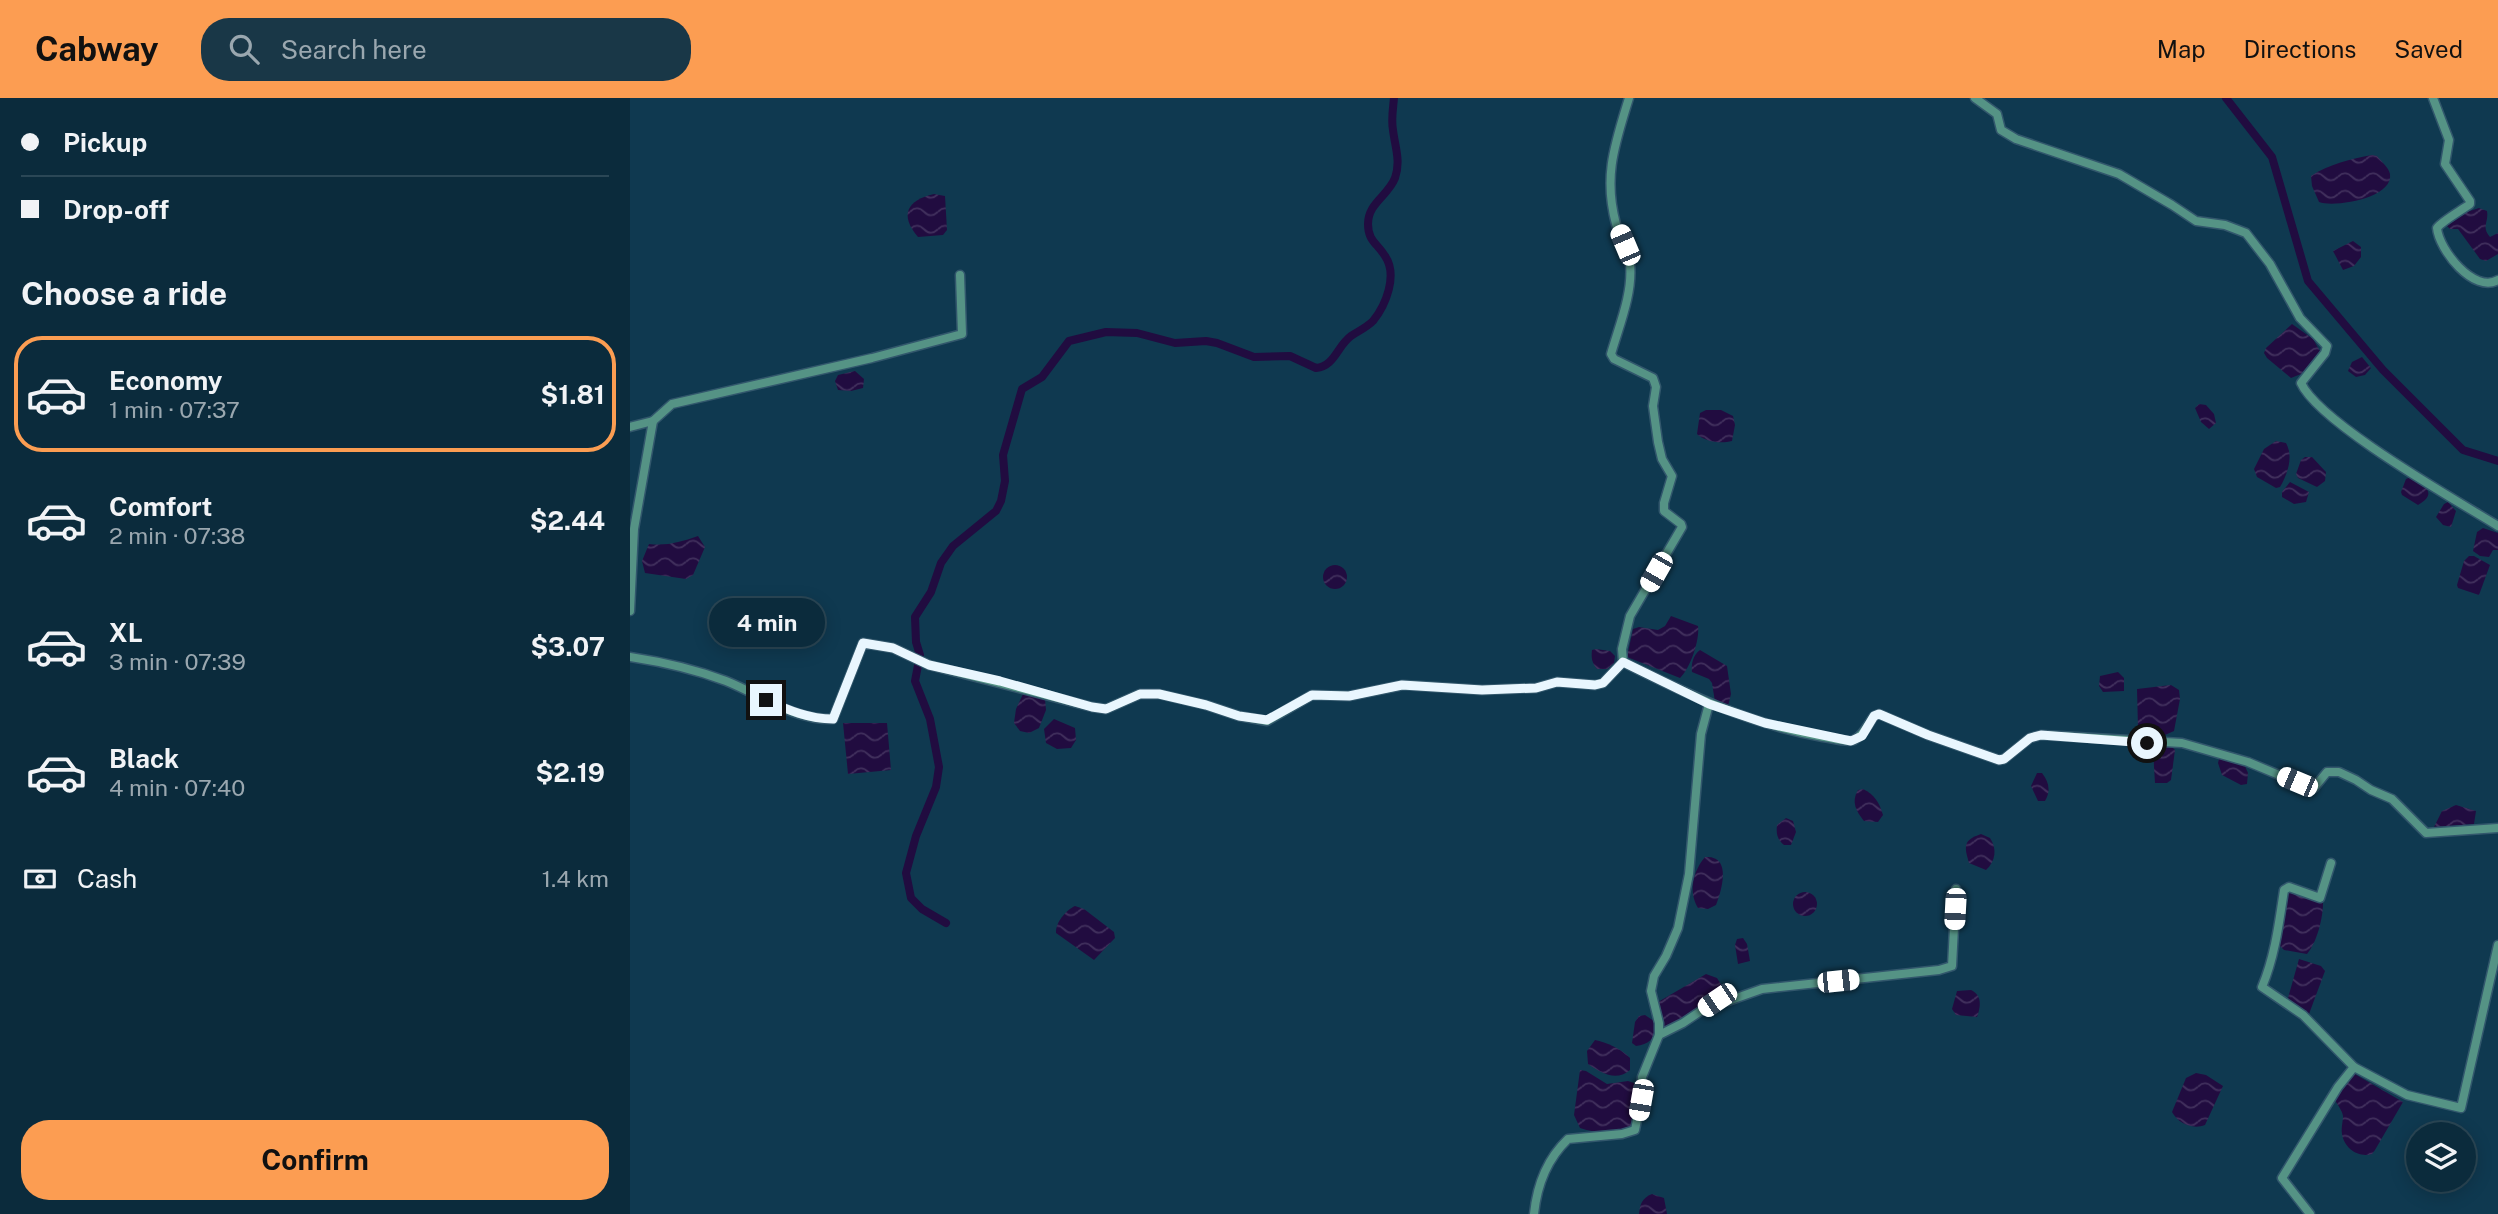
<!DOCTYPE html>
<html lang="en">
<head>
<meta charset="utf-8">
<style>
  body { margin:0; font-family:"Public Sans",sans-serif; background:#193747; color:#f1f3f6; height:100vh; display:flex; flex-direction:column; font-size:26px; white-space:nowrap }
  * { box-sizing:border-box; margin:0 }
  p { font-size:23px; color:#9aa7af }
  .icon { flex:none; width:38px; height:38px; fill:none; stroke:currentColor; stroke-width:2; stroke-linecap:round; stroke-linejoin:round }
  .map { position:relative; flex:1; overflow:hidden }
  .sheet { display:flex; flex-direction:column; background:#0b2b3c; width:630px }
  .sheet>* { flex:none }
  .guide { display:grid; align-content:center; height:154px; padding:0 21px; background:#0b2b3c }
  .tools { position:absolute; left:1776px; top:1024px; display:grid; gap:14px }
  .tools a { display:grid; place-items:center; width:70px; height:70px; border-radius:50%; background:#0b2b3c; box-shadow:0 4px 18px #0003,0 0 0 2px #2b4756; font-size:35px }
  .end { position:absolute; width:32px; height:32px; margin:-16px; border:9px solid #e9f6fe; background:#111; box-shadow:0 0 0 4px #111 }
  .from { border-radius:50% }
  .bubble { position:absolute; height:49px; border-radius:24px; background:#0b2b3c; box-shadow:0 4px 18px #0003,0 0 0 2px #2b4756; font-size:23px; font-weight:700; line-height:49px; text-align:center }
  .car { position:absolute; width:21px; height:42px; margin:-21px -10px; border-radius:9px; box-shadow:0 0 5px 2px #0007; background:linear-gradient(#fff 24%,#345 0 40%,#fff 0 76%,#345 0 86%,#fff 0) }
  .guide b { display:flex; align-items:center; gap:24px; height:66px; font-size:26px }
  .guide b+b { border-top:2px solid #2b4756 }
  .guide i { width:18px; height:18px; background:#f1f3f6 }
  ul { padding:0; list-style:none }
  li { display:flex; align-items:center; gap:21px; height:116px; margin:0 14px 10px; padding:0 7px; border:4px solid transparent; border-radius:28px }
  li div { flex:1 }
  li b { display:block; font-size:26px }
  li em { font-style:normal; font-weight:700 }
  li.selected { border-color:#fc9d52 }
  li>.icon { width:63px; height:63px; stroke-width:1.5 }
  h2 { padding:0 21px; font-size:32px; line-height:84px }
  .pay { display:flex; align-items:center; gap:18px; height:77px; padding:0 21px; font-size:26px }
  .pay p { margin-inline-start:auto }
  .primary-button { display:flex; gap:14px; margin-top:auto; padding:14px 21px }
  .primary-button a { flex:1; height:80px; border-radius:28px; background:#fc9d52; color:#111; font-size:28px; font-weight:700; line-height:80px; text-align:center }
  header { display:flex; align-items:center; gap:42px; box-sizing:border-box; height:98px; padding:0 35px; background:#fc9d52; color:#111 }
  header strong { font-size:33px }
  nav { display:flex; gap:38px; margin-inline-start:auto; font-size:24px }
  .search { width:490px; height:63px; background:#193747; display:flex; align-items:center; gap:18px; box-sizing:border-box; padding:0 24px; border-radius:28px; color:#9aa7af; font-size:26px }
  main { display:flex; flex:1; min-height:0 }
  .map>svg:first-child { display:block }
</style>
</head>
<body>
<header>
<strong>Cabway</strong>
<div class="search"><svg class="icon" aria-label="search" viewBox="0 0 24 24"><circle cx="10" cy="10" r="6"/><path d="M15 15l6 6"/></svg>Search here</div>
<nav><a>Map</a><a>Directions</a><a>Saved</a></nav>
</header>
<main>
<section class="sheet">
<div class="guide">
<b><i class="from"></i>Pickup</b>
<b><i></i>Drop-off</b>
</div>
<h2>Choose a ride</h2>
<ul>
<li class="selected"><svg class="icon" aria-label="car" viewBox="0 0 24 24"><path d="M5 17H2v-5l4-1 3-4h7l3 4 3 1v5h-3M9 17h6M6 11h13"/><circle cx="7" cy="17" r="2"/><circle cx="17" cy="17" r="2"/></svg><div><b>Economy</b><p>1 min · 07:37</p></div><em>$1.81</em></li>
<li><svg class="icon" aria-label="car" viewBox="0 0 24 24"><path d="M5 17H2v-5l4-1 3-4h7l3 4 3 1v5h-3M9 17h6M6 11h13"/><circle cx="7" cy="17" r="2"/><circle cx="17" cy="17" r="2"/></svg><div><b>Comfort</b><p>2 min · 07:38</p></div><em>$2.44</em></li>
<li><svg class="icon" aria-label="car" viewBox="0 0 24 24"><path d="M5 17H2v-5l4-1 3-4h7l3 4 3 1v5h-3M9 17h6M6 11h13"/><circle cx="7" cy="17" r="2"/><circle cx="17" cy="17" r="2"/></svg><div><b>XL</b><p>3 min · 07:39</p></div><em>$3.07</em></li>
<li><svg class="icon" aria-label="car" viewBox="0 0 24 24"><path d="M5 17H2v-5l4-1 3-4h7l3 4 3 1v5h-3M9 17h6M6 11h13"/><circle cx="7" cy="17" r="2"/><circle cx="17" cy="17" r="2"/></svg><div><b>Black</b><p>4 min · 07:40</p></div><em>$2.19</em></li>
</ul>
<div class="pay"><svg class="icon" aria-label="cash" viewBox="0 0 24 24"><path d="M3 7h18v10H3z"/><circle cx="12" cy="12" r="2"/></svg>Cash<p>1.4 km</p></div>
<div class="primary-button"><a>Confirm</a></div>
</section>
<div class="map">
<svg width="1868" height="1116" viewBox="0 0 1868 1116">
  <defs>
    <pattern id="water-waves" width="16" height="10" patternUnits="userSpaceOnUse" patternTransform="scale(1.75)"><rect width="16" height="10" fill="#210c40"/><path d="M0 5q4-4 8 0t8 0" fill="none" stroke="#41305d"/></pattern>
  </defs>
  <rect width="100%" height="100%" fill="#0f3950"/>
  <g fill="url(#water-waves)">
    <path d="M1742 57 1747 58C1751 63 1759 70 1760 76 1764 100 1704 110 1689 104L1682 88 1681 78C1699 66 1721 61 1742 57Z"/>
    <path d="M304 96 315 98 317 132 313 137 288 139C269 117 277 102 304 96Z"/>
    <path d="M1849 110 1857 113C1859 124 1851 129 1860 139L1868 135V156L1856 163 1850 161 1828 131H1820L1817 128 1837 114Z"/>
    <polygon points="1723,143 1731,149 1731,159 1724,168 1713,172 1703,153"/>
    <polygon points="1662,226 1683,241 1690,253 1671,276 1661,280 1637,260 1634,255 1636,250"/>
    <polygon points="1732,259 1741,270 1735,277 1726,279 1718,273 1722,264"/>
    <polygon points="225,273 234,281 233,290 221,293 208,292 205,283 208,277"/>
    <polygon points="1569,306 1576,307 1584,316 1586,325 1579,331 1571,324 1565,310"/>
    <path d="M1091 312 1103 318 1105 327 1102 343C1091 346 1075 344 1067 336L1070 315 1076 312Z"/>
    <path d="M1646 343 1656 345C1664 359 1657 377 1650 389L1646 390 1627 379 1624 371 1634 351Z"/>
    <polygon points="1675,359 1682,359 1696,374 1695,383 1687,389 1668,380 1666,376 1671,362"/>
    <path d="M1781 379C1794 388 1809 395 1788 407L1772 397 1771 394 1776 381Z"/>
    <polygon points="1660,384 1679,394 1676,404 1664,406 1652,399 1652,394"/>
    <polygon points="1818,404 1826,413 1821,429 1813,427 1806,419 1814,406"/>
    <polygon points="1853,430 1868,435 1868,452 1863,452 1859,459 1850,458 1843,453 1847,434"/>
    <path d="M68 438 75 449 63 477 56 481 15 475 12 463 19 446C37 448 51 444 68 438Z"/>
    <polygon points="1839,458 1844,458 1860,467 1849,497 1828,490 1827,487 1834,463"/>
    <circle cx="705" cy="479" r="12"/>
    <path d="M1041 518 1068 528C1070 542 1060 571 1050 580L997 559 1003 531 1009 529 1028 532 1035 528Z"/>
    <path d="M966 551 980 553 985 558 984 565 977 571H967C962 565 961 560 962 552Z"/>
    <path d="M1070 552 1097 568 1101 596 1098 608 1085 604 1082 585 1079 581 1062 574C1061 566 1063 557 1070 552Z"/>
    <polygon points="1488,574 1494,580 1494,593 1473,594 1469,588 1470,578"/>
    <polygon points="1541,587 1549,592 1550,601 1544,633 1535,637 1508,630 1507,591"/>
    <polygon points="393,596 415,601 416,612 409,630 399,635 390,633 384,625 386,611"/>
    <polygon points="424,621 445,630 446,642 441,650 427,651 416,645 414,631"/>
    <polygon points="213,625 257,625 261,672 218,676"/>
    <polygon points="1541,648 1545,652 1541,682 1537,685 1525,685 1523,652 1527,649"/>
    <polygon points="1595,659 1614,666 1618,675 1617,686 1611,687 1592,677 1588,665 1589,661"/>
    <path d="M1407 675H1412C1419 684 1421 693 1415 703H1408L1401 688Z"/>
    <path d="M1233 691C1245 697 1249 704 1253 717L1248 724 1234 723C1226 713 1221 704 1228 692Z"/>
    <polygon points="1826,707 1846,713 1844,726 1804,729 1812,713"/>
    <path d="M1156 720 1163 723 1166 734 1161 747H1154C1147 741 1146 736 1147 727Z"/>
    <path d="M1351 736 1360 740C1367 750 1366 763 1356 772L1339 765C1334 748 1333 742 1351 736Z"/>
    <path d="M1075 759C1102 757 1092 791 1086 807L1078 811 1068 810C1058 794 1063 773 1075 759Z"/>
    <path d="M1656 793H1660L1693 805C1693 820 1687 844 1677 856L1654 852 1650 848Z"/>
    <circle cx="1175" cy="806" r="12"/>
    <path d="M445 808 454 811 484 834 485 840 464 862 426 835C425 825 436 812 445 808Z"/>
    <polygon points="1113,840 1117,846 1120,863 1108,866 1105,847 1107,841"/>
    <polygon points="1669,861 1691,868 1695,873 1679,916 1662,906 1658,900"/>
    <polygon points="1076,876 1087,880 1092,888 1091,892 1043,927 1033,931 1028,904"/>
    <path d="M1341 892C1352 897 1351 908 1347 919L1326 917 1322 911 1327 893Z"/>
    <path d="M1015 917 1024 923C1027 939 1021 946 1006 948L1002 945 1005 924 1009 918Z"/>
    <path d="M965 942C976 944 992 951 1000 960V972C986 984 971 975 958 966L957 953Z"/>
    <path d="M950 972 956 973 977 986 998 983 1004 985 1006 1008 1003 1029C986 1035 966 1036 950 1030L944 1017Z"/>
    <path d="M1566 975 1576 977 1593 988 1575 1027C1562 1032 1548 1025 1542 1014L1556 980Z"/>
    <path d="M1723 975 1773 1004 1745 1052 1742 1056C1728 1060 1714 1050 1712 1036 1711 1029 1713 1024 1713 1018 1712 1012 1708 1008 1705 1002Z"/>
    <path d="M1022 1096 1034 1100 1037 1116H1009C1010 1106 1012 1100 1022 1096Z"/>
  </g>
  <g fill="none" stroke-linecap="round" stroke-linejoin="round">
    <g stroke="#210c40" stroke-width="8">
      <polyline points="1596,0 1642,59 1678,183 1753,272 1833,352 1868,363"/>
      <path d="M316 825 292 811 281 800 276 775 286 738 306 689 309 669 300 621 285 583 290 557 286 544 285 519 301 494 311 465 323 448 366 413 371 403 375 383 373 357 392 291 412 279 439 243 476 234 507 235 545 245 576 243 587 245 624 259 660 258 686 270C705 268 707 248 721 238 728 233 736 230 743 223 756 207 768 177 755 158 747 145 738 143 738 126 738 105 758 98 765 80 771 63 765 49 763 32 761 22 763 11 764 0"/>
    </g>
    <g stroke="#32576c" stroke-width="11">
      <g id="minor">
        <path d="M1345 0 1367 16 1371 32 1386 41 1489 76 1542 107 1566 123 1595 127 1616 135 1640 166 1670 220 1697 248 1695 255 1671 285C1689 325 1826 402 1868 428"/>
        <path d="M1803 0 1819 42 1815 66 1840 103V106C1832 112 1812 123 1807 130 1809 152 1844 196 1868 182"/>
        <polyline points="0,329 23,323 42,306 242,260 332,236 330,177"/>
        <polyline points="0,513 4,431 23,323"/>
        <path d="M0 559C33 564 64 571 96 583 131 597 163 622 203 621L233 545 263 550 299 567 462 609 476 611 510 596H529L576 607 609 618 637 623 682 597 719 598 773 587 852 592 906 590 927 584 965 587 973 585 993 564C1059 597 1119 626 1193 639 1202 640 1216 645 1224 642 1234 637 1238 626 1244 618L1249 616 1298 637 1369 662 1374 661 1400 640 1411 637 1552 645 1618 664 1680 690H1684L1697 674H1709L1726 682 1741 692 1762 701 1796 735 1868 730"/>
        <path d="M993 564 992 551 1000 518 1052 429 1051 426 1034 413V405L1042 378 1032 361 1028 344 1023 308 1026 289 1023 280 984 261 981 256C989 228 1003 195 1000 166 999 152 990 140 986 126 973 78 985 46 999 0"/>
        <path d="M1701 765 1690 800 1659 789 1654 792C1649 825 1645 858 1632 889L1673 917 1724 969"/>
        <polyline points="1029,937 1053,925 1087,902 1098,903 1132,891 1309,872 1322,868 1326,791"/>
        <path d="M904 1116C907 1087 917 1061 938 1041L992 1036 1005 1032 1011 1002 1012 979 1029 937V925L1021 893 1024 878 1036 858 1048 830 1059 776 1071 636 1079 606"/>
        <polyline points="1680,1116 1652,1080 1708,989 1724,969 1777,997 1831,1010 1868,847"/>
      </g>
    </g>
    <use href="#minor" stroke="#559385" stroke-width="8"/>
  </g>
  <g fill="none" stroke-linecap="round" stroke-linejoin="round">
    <path stroke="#e9f6fe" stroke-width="9" d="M136 602C158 612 179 621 203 621L233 545 263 550 299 567 370 583 462 609 476 611 510 596H529L576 607 609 618 637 622 682 597 719 598 772 587 852 592 906 590 927 584 965 587 973 585 993 564 1079 606 1135 625 1221 643 1232 638 1244 618 1249 616 1298 637 1369 662 1374 661 1400 640 1411 637 1517 645"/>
  </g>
</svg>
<div class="tools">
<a><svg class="icon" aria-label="layers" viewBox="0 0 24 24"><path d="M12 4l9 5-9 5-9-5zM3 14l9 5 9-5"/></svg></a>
</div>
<i class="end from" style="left:1517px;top:645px"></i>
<i class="end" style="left:136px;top:602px"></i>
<div class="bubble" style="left:79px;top:500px;width:116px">4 min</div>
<i class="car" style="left:995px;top:147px;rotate:337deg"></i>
<i class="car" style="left:1026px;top:474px;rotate:210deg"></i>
<i class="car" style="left:1667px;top:684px;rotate:293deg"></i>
<i class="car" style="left:1325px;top:811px;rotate:183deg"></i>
<i class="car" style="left:1208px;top:883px;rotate:84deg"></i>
<i class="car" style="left:1087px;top:902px;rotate:236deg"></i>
<i class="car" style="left:1011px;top:1002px;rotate:190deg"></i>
</div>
</main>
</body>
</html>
